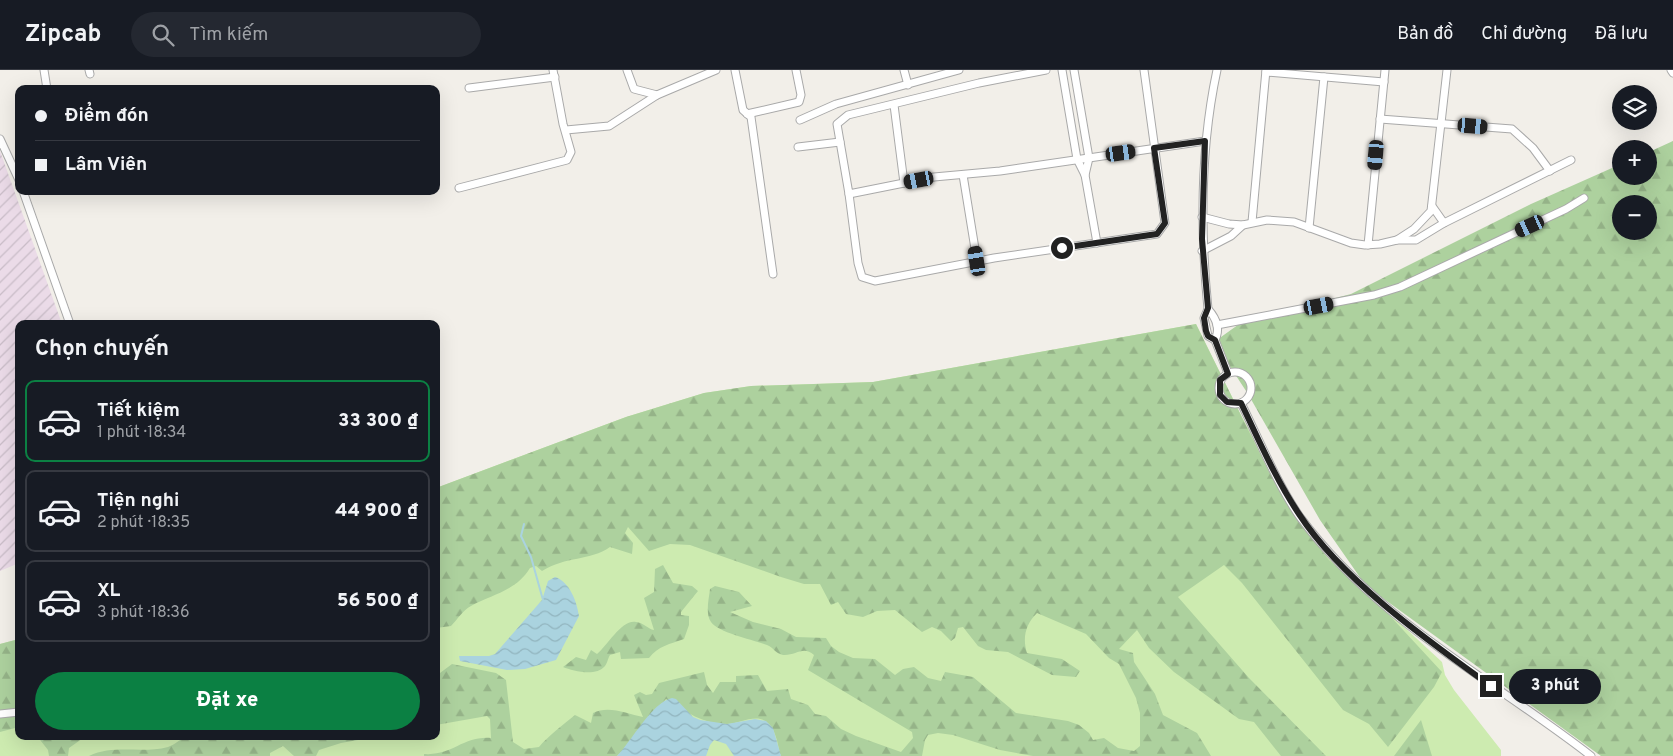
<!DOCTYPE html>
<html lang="vi">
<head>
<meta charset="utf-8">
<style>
  body { margin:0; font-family:Overpass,sans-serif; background:#242831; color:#f1f3f6; height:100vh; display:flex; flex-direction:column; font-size:19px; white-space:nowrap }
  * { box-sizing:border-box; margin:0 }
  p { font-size:16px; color:#9ea1a6 }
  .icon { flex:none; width:28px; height:28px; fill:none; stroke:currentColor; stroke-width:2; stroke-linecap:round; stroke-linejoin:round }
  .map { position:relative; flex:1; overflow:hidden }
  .sheet { position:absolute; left:15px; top:250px; width:425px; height:420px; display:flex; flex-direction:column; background:#171b24; border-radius:10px; box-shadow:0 5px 20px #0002 }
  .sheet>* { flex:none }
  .guide { position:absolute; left:15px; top:15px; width:425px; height:110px; border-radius:10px; box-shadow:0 5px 20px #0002; display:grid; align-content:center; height:110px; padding:0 20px; background:#171b24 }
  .controls { position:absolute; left:1612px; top:15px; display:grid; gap:10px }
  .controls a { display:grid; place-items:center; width:45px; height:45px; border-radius:50%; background:#171b24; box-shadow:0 5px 20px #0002; font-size:25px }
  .end { position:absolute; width:22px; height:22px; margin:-11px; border:6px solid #222; background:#fff; box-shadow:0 0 0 2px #fff }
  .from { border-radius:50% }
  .bubble { position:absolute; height:35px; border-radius:18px; background:#171b24; box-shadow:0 5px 20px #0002; font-size:16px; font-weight:800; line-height:35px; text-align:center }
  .car { position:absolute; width:15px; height:30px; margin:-15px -8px; border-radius:6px; box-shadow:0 0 4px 1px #0007; background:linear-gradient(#222 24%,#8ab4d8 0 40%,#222 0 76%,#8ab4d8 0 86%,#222 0) }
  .guide b { display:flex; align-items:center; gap:18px; height:48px; font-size:19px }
  .guide b+b { border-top:1px solid #363941 }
  .guide i { width:12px; height:12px; background:#f1f3f6 }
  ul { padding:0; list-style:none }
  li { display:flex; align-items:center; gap:15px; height:82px; margin:0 10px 8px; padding:0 10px; border:2px solid #363941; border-radius:10px }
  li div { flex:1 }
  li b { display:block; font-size:19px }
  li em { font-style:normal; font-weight:800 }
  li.on { border-color:#0b8043 }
  li>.icon { width:45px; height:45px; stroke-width:1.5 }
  h2 { padding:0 20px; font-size:22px; line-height:60px }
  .action { display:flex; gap:10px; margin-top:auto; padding:10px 20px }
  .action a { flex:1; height:58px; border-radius:30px; background:#0b8043; color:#fff; font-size:20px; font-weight:800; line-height:58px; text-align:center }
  header { display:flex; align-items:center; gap:30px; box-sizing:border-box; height:70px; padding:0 25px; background:#171b24; border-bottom:1px solid #363941 }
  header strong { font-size:24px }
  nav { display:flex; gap:28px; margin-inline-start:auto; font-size:18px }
  .search { width:350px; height:45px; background:#242831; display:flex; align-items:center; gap:12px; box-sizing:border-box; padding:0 18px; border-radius:28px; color:#9ea1a6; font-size:19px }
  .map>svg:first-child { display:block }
</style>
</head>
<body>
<header>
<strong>Zipcab</strong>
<div class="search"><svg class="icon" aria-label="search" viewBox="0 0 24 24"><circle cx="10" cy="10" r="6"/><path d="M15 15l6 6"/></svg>Tìm kiếm</div>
<nav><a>Bản đồ</a><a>Chỉ đường</a><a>Đã lưu</a></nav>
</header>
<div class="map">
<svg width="1673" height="686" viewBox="0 0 1673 686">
  <defs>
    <pattern id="industrial-furrows" width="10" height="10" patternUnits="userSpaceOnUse" patternTransform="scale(1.25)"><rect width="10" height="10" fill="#ebdbe8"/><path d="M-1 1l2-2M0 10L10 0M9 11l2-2" fill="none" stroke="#c9bcc7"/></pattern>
    <pattern id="forest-firs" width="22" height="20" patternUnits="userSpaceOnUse" patternTransform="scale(1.25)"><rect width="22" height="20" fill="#add19e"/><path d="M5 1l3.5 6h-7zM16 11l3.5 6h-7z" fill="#95b388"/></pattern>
    <pattern id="water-waves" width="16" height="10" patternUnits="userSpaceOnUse" patternTransform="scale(1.25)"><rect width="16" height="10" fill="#aad3df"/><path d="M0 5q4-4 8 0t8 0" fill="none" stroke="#92b5bf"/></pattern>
  </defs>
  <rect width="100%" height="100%" fill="#f2efe9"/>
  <polygon fill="url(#industrial-furrows)" points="0,81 62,254 19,254 19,493 0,501"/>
  <polygon fill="#cdebb0" points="1196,254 1242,347 1296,445 1389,543 1442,592 1445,605 1454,620 1501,680 1501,686 0,686 0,574 19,569 19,666 436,666 436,418 626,347 704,323 751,316 873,312"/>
  <g fill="url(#forest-firs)" fill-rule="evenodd">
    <path d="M1673 71V686H1601L1366 516 1320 450 1248 324 1214 272 1242 252 1351 224 1531 134 1621 94V106H1649V82ZM1621 134H1649V161H1621Z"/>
    <path d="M1196 254 1269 402 1297 449 1329 490 1379 534 1442 602 1434 617 1388 677 1369 654 1343 640 1242 513 1224 495 1178 527 1249 608 1326 686H1281L1254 652 1239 649 1174 602 1149 578 1137 560 1119 579 1133 583 1134 592 1155 624 1163 645 1197 663 1211 686H1033L1000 680 953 665 938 663 928 665 925 670 922 686H781C777 674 777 659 765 651 755 644 738 654 727 654 703 654 686 642 666 629L640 657 629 674 617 686H424V684C453 686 462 666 491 668L490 649 487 646 436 655V606L452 594 496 603 506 610 513 672 524 679 539 677C548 666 564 654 575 645L591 653 593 643C609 635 627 644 643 647L634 625 640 622 646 625 652 624 659 613 704 602 707 615 713 623 720 612H736V606L758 605 767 621 788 619 791 629 808 635 815 644 826 646 841 659 856 666 901 682 913 668 912 662 808 600 814 585C803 575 796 586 783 585 776 584 773 577 767 575 754 570 719 563 711 552 705 544 709 528 710 519L715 516 739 522 752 536 730 542 753 552 781 559 796 567 826 568 831 576 839 582 853 588 875 589 895 605 903 599 914 597 928 608 941 611 945 602 973 607 1016 643 1068 651 1079 655 1089 663 1093 670 1104 668 1118 678 1134 681 1140 676V643L1136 628 1119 594 1109 588 1086 564 1037 543C1026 554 1022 567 1027 583L1062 589 1080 601 1076 607 1052 605 1008 582 986 580 978 576 963 557 958 558 955 568 951 571 941 561 932 557 922 562 895 540 877 541 863 547 846 544 838 532 831 535 820 514H804L781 507 690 475 670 474 649 481 628 457 625 463 633 473 632 484 610 477C590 491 566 486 542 501L536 496 530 498C516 521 493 524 471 536 463 540 457 550 451 556L436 558V418L626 347 704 323 751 316 873 312Z"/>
    <path d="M663 495 673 513 692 516 698 521 681 542V545L689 546V555L684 569C670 574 658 576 649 588L621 589 620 582 610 585C608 588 607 594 605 596 596 607 573 601 563 597L576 587 586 590 591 580 597 584C608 575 622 549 636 552 644 553 648 559 654 560L644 528 654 522 655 499Z"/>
    <polygon points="19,569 19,657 0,662 0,574"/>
    <polygon points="1421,650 1432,686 1394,686"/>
    <polygon points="37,666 86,666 69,678 68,686 49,686 48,680"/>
    <path d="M185 666H381L341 673 319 680 316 686H294L283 676 270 683V686H89C114 674 142 684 168 677 174 675 180 670 185 666Z"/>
  </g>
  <g fill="url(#water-waves)">
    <path d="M555 507C570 512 577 532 579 546L556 590 525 599 507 600 460 591 459 586H489L495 584 542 530 548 511Z"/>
    <path d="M672 628 676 629 693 647 700 650 727 654 755 649 766 651 773 658 781 686H734L726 674 714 670 710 675 706 686H617C631 672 652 632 672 628Z"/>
  </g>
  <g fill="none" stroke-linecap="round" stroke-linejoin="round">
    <polyline stroke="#aad3df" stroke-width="2" points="524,454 521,466 531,487 543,530"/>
    <g stroke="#a9a9a9" stroke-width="9">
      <g id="minor">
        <polyline points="44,0 47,19"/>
        <polyline points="89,0 90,4"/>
        <polyline points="627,0 634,19 657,25 716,0"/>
        <polyline points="735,0 743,40 751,47 773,204"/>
        <polyline points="904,0 908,15"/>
        <polyline points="1046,0 979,13 848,45 837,54 849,124 934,107 1000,101 1205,71"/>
        <polyline points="1062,0 1077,89 1085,105 1097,173"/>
        <polyline points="1074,0 1089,88 1085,105"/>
        <path d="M1217 0C1200 79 1200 159 1208 239L1204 248 1208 266 1215 270 1228 303"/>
        <polyline points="1671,0 1673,3"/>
        <polyline points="1266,2 1384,12"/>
        <polyline points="469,18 555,7"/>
        <polyline points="894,35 904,113"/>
        <polyline points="747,44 799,32 801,25 796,0"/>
        <polyline points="1380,49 1512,59 1533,78 1550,101"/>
        <polyline points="800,50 836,34 959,0"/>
        <polyline points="566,60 609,56 657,25"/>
        <polyline points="0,69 19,110"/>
        <polyline points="798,77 840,72"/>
        <polyline points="963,105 977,191"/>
        <polyline points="459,118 567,90 571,82 563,54 553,0"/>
        <polyline points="23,121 70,254"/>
        <polyline points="849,124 858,193 862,207 875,211 994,188 1157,164 1165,153 1144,0"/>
        <polyline points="1432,136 1444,153"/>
        <polyline points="1202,147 1229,154 1243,155 1267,150 1294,152 1351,173 1365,175 1380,174 1397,170 1416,170 1444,153 1571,90"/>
        <polyline points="1252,152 1266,0"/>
        <polyline points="1309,158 1324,7"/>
        <polyline points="1397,170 1414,159 1431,141 1447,0"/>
        <polyline points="1368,175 1385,0"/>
        <polyline points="1202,181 1231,166 1243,155"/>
        <path d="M1208 239C1216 248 1221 258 1215 270"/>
        <polyline points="1217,255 1374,225 1400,217 1566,139 1584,128"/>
        <circle cx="1235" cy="318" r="16"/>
        <path d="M1241 333C1259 369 1277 414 1300 447 1376 550 1492 609 1591 686"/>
        <polyline points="0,644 19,642"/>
      </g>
    </g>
    <use href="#minor" stroke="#fff" stroke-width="7"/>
  </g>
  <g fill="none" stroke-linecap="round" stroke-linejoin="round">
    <path stroke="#222" stroke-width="6" d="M1062 178 1157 164 1165 153 1154 78 1205 71 1202 169 1208 238 1204 248 1206 261 1208 266 1215 270 1228 304 1220 310V325L1227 332 1241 333C1259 370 1276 410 1299 444 1342 510 1427 570 1491 616"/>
  </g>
</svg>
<div class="controls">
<a><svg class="icon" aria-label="layers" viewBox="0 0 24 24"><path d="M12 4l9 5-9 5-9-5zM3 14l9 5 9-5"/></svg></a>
<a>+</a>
<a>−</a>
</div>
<i class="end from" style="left:1062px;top:178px"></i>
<i class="end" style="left:1491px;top:616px"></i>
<div class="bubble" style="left:1509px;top:599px;width:92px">3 phút</div>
<i class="car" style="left:1473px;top:56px;rotate:95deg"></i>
<i class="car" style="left:1121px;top:83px;rotate:82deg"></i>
<i class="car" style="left:1376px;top:85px;rotate:185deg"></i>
<i class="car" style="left:919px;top:110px;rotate:259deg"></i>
<i class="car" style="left:1530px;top:156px;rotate:245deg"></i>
<i class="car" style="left:977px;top:191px;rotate:351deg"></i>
<i class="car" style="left:1319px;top:236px;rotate:79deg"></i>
<div class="guide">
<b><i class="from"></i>Điểm đón</b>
<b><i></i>Lâm Viên</b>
</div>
<section class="sheet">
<h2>Chọn chuyến</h2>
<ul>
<li class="on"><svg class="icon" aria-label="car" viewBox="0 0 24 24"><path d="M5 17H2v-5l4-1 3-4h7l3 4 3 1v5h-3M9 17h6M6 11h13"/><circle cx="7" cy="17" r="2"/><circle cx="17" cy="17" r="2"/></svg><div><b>Tiết kiệm</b><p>1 phút · 18:34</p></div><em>33 300 ₫</em></li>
<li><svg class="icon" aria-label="car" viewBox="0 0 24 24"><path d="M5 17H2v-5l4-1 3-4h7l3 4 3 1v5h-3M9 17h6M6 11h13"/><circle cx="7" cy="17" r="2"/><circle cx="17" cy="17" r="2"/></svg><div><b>Tiện nghi</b><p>2 phút · 18:35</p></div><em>44 900 ₫</em></li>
<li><svg class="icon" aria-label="car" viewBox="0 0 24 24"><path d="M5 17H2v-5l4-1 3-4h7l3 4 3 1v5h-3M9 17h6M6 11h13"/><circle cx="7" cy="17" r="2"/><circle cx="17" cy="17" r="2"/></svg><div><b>XL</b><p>3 phút · 18:36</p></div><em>56 500 ₫</em></li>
</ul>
<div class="action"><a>Đặt xe</a></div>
</section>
</div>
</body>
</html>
